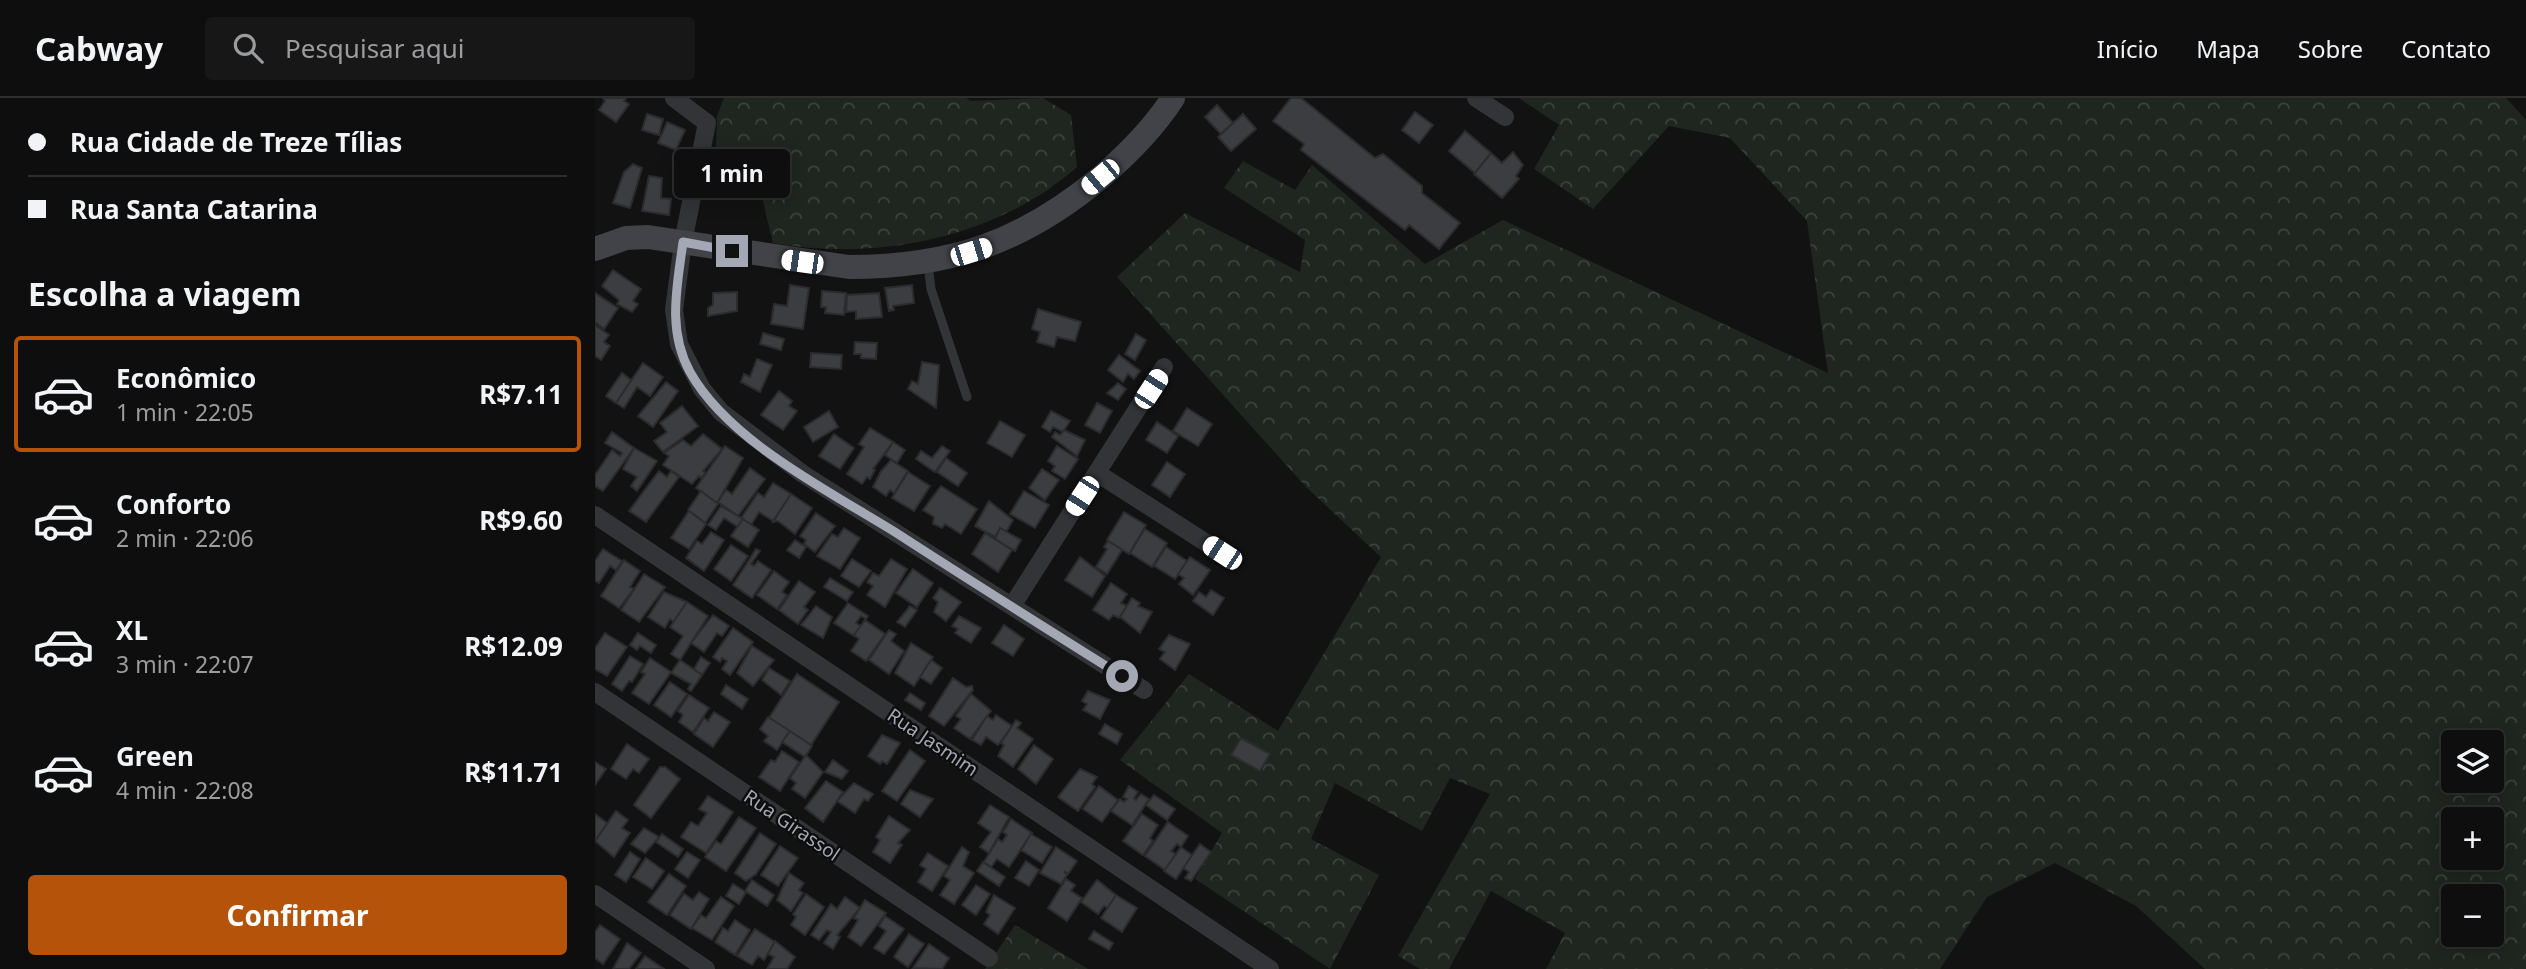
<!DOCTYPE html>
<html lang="pt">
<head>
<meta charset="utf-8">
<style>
  body { margin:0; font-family:"Noto Sans",sans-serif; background:#171717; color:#f1f3f6; height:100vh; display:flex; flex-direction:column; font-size:26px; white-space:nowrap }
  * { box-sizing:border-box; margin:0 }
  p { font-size:23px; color:#9b9c9e }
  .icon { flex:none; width:38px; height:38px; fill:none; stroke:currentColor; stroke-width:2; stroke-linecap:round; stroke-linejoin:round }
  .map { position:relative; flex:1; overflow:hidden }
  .details { display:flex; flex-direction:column; background:#0e0e0e; width:595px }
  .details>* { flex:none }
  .guide { display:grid; align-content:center; height:154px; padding:0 28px; background:#0e0e0e }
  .controls { position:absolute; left:1846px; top:632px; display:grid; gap:14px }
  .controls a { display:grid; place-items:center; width:63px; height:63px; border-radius:7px; background:#0e0e0e; box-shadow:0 4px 18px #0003,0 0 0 2px #2e2e2e; font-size:35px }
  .end { position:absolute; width:32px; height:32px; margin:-16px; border:9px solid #a3a8b4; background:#111; box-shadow:0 0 0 4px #111 }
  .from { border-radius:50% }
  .bubble { position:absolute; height:49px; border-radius:7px; background:#0e0e0e; box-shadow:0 4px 18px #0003,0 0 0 2px #2e2e2e; font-size:23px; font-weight:700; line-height:49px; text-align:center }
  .car { position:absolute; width:21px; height:42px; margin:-21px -10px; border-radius:9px; box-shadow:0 0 5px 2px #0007; background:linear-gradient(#fff 24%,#345 0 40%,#fff 0 76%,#345 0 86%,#fff 0) }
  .guide b { display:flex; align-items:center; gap:24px; height:66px; font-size:26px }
  .guide b+b { border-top:2px solid #2e2e2e }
  .guide i { width:18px; height:18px; background:#f1f3f6 }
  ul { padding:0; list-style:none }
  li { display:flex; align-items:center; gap:21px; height:116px; margin:0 14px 10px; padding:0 14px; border:4px solid transparent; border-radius:7px }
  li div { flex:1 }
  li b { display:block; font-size:26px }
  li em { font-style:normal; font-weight:700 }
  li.active { border-color:#b45309 }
  li>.icon { width:63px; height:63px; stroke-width:1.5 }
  h2 { padding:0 28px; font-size:32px; line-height:84px }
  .action { display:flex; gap:14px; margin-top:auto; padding:14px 28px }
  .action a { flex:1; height:80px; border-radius:7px; background:#b45309; color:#fff; font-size:28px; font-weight:700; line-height:80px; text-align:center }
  header { display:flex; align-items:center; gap:42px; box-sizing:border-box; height:98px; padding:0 35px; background:#0e0e0e; border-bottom:2px solid #2e2e2e }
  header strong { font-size:33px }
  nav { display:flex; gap:38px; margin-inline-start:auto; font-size:24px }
  .search { width:490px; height:63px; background:#171717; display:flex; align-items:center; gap:18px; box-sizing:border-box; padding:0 24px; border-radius:7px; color:#9b9c9e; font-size:26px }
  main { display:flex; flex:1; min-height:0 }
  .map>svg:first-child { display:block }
</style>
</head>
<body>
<header>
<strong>Cabway</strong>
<div class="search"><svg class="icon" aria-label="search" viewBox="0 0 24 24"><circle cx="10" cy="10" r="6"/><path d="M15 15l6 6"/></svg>Pesquisar aqui</div>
<nav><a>Início</a><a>Mapa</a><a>Sobre</a><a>Contato</a></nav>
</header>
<main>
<section class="details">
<div class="guide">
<b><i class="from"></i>Rua Cidade de Treze Tílias</b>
<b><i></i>Rua Santa Catarina</b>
</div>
<h2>Escolha a viagem</h2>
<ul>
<li class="active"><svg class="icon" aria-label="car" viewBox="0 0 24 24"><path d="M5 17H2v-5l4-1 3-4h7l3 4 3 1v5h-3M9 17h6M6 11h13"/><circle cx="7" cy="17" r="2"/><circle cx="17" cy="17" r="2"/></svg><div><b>Econômico</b><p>1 min · 22:05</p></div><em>R$7.11</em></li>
<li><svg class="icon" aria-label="car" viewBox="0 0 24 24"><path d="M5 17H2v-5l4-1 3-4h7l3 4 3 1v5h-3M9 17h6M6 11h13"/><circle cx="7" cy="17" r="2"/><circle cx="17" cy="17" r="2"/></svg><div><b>Conforto</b><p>2 min · 22:06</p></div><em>R$9.60</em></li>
<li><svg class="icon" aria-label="car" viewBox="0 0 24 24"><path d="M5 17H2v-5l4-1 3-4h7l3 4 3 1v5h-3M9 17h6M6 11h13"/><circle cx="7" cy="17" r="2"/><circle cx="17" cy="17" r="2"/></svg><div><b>XL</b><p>3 min · 22:07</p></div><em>R$12.09</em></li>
<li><svg class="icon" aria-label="car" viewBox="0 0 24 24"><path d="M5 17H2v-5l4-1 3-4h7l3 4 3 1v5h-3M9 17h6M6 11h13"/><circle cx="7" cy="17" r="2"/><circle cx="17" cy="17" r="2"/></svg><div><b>Green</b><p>4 min · 22:08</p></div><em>R$11.71</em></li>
</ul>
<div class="action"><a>Confirmar</a></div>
</section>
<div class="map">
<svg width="1931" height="871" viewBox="0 0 1931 871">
  <defs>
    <pattern id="forest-crowns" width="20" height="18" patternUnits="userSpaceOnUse" patternTransform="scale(1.75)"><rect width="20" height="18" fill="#1e261f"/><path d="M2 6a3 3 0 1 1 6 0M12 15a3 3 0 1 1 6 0" fill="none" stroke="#3c433d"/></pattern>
  </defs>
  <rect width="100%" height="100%" fill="#121213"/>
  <g fill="url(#forest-crowns)" fill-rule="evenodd">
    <path d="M129 0H371L376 3 448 0 476 17 482 69C402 140 282 164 178 145L166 95 120 75 122 18Z"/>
    <path d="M924 0H1911L1931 22V871H1610L1541 808 1460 765 1392 799 1345 871H951L970 835 896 793 854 871H825L803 858 895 696 855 680 827 733 740 685 716 741 784 777 735 871 600 781 627 735 525 662 594 576 683 633 786 459 712 390 522 179 590 115 705 174 710 142 629 90 648 63 700 92 717 67 830 166 908 122 1233 275 1212 123 1135 40 1074 28 998 111 939 71 964 27ZM1858 644H1897V682H1858ZM1858 721H1897V760H1858ZM1858 798H1897V836H1858Z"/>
    <polygon points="420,827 493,871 390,871"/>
  </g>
  <g fill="#3c3d40" stroke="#2c2c2f" stroke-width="2">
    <polygon points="31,0 29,3 34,6 21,24 4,12 10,3 8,0"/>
    <polygon points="696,0 706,0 780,60 788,56 827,88 827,95 865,125 844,151 814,127 810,132 706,52 709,46 678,23"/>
    <polygon points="622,7 638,25 626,36 610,19"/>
    <polygon points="820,14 838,27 824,45 807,32"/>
    <polygon points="52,16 68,21 64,37 47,32"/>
    <polygon points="648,16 661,31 636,53 623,39"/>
    <polygon points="72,24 90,32 81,52 63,45"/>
    <polygon points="870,33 896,55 880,75 854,53"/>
    <polygon points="918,54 928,67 921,78 924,81 907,100 879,76 896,55 907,65"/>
    <polygon points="38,66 47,70 35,110 18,105 29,74"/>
    <polygon points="54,78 67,80 66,100 76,101 74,117 47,113"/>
    <polygon points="18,172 46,191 38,203 43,206 37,214 22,206 24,202 7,188"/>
    <polygon points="195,187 214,190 208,231 176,226 179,206 192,208"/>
    <polygon points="317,187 319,205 298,208 299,212 294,213 290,190"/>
    <polygon points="227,193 251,195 249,217 230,215 231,209 226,209"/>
    <polygon points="142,194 142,213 113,218 113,210 118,207 118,195"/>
    <polygon points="0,195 23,210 9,231 0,224"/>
    <polygon points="284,195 287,219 261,221 261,213 251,214 252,197"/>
    <polygon points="443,211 486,224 480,243 462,239 459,249 442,244 445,234 437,231"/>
    <polygon points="0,227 14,237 9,244 15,248 6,262 0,258"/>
    <polygon points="168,235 189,241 186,252 165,246"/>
    <polygon points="541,236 551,242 540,262 530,256"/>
    <polygon points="260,244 282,245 281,261 266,260 266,256 259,256"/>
    <polygon points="216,255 247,257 246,271 215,269"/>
    <polygon points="524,257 545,273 539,281 533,276 528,284 513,272"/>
    <polygon points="162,261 177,267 165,294 146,284 149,276 155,279"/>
    <polygon points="327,264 344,267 341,310 313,291 317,283 323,286"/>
    <polygon points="48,265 68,279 55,298 42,289 29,310 21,305"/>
    <polygon points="27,275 36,282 21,305 11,298"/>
    <polygon points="71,284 83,293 58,329 43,318"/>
    <polygon points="523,285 531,291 523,302 512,295"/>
    <polygon points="184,293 197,303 194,308 202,313 188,332 166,317"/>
    <polygon points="502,305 517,313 505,335 490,327"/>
    <polygon points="87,308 103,328 68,354 59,343 72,334 65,325"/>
    <polygon points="592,310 617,326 603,348 578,333"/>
    <polygon points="234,313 243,329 218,344 209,329"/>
    <polygon points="456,313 475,323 468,334 458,329 455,334 447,329"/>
    <polygon points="405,323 430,337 417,359 392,345"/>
    <polygon points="562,324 583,338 572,355 551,342"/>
    <polygon points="275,330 298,344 278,371 280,372 275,381 272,379 267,386 252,376 269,349 264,346"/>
    <polygon points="469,332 490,342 482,358 457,339 460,334 465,337"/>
    <polygon points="17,334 39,350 8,393 0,388 0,377 17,352 25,358 27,355 10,345"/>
    <polygon points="108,336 127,351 108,373 111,375 106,380 104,378 97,386 68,367 74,358 69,355 88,342 96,348"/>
    <polygon points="239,336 259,350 245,371 224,358"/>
    <polygon points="298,344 310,352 302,365 290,357"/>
    <polygon points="130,348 148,360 122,405 101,390"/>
    <polygon points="347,348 355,353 340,374 321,361 326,353 337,360"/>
    <polygon points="462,348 483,361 470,381 457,373 460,368 453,363"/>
    <polygon points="39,350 62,363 42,393 36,388 42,379 28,371"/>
    <polygon points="351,360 372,375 363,388 342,374"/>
    <polygon points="296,362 313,373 299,395 295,392 291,398 278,389 286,373"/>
    <polygon points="572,364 590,376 575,399 557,387"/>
    <polygon points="155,370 170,381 143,418 123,404 131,392 137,396"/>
    <polygon points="447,371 464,382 450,402 434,390"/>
    <polygon points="64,373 72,379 76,373 84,379 51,424 34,413"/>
    <polygon points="313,374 335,388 319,413 297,400"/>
    <polygon points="178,385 196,396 178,423 164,414 156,427 146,420 163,395 169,399"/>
    <polygon points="346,388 382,411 366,436 350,426 347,430 338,426 339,419 328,412"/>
    <polygon points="106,393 123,406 110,425 93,412"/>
    <polygon points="429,393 454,407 440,430 415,416"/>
    <polygon points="196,396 217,410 200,436 183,423 178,424"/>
    <polygon points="394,403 418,422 411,434 405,430 400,439 380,428"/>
    <polygon points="126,408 148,421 143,429 129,420 121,432 113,427"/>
    <polygon points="94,413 111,426 94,451 76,440"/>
    <polygon points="529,414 551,427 534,456 512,442"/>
    <polygon points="221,415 240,428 220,454 209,446 211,442 205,438"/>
    <polygon points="148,421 164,432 153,449 136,438"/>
    <polygon points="249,430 265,440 245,471 222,458 237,436 243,439"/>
    <polygon points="405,430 426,442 420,453 400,441"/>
    <polygon points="550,431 572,445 557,469 535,455"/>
    <polygon points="116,434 129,442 109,473 91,460 102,443 107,446"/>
    <polygon points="390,435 417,452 403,474 377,456"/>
    <polygon points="200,442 211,449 204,460 192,452"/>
    <polygon points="513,443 527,452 512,476 501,469 512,451 509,449"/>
    <polygon points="136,447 153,458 136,483 119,471"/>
    <polygon points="571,449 592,463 580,481 559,468"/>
    <polygon points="8,451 27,463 21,472 15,468 4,485 0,483 0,463"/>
    <polygon points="161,451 165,453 156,466 159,468 163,463 176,472 157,500 138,487"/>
    <polygon points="485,459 510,478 497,499 470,482"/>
    <polygon points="595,459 615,472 598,497 584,486 589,480 583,476"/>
    <polygon points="257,461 276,473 264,489 246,478"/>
    <polygon points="296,461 312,471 290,509 272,497 278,488 272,484 278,475 284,478"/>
    <polygon points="29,462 45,473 35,489 39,491 24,510 6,498"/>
    <polygon points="318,471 338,485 322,509 301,495"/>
    <polygon points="179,473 194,484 187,494 192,497 182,511 162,497"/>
    <polygon points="49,476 70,489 44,524 26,512"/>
    <polygon points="235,480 258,494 252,503 229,489"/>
    <polygon points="204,483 220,494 209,509 213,512 203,526 184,512"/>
    <polygon points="516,485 532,496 526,505 532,508 524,520 518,517 514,522 498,512"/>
    <polygon points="345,490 366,504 351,523 339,514 343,504 338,500"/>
    <polygon points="616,492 629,500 618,517 598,503 604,494 611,499"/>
    <polygon points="69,494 92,504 79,524 75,521 70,530 53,519"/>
    <polygon points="537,500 545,505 543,508 557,514 545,535 525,519"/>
    <polygon points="92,504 113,518 85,562 76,556 88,538 75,529"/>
    <polygon points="253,505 273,518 271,521 266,518 261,525 266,528 259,538 239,525"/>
    <polygon points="221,508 237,519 228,540 206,527"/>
    <polygon points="315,508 322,512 310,529 302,524"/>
    <polygon points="118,517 134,528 127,538 122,535 109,554 96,545"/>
    <polygon points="364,518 386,530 376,545 360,535 363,531 357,528"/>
    <polygon points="270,522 290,536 271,563 256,553 264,541 259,537"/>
    <polygon points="409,527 429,541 418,558 397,545"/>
    <polygon points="138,530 158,544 135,577 127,571 132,563 127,560 125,564 118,559"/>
    <polygon points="294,532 301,536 296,543 309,553 294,576 274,562"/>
    <polygon points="10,535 32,549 12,578 0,571 0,550"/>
    <polygon points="43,535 61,547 56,555 45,548 42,552 35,547"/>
    <polygon points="574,537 595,546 580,572 565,561 570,554 564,551"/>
    <polygon points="316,545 338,559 319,588 300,575"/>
    <polygon points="157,548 179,562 158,588 142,575"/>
    <polygon points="35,558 48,566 37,584 34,583 27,593 17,586"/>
    <polygon points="106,559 115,565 107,577 99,571"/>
    <polygon points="55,560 76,574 54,606 37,595 50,576 46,574"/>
    <polygon points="85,562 107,577 96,593 93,591 96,586 76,575"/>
    <polygon points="336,562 347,570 336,586 325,579"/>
    <polygon points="174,570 195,583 186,597 167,582"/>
    <polygon points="202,576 244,604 216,647 174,620"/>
    <polygon points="358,580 371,589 377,588 378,592 349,628 334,618"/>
    <polygon points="75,584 92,596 76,619 59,607"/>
    <polygon points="131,587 153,601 147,611 126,596"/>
    <polygon points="493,593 515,602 505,621 488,612 492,606 487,603"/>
    <polygon points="315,595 330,605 326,612 310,602"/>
    <polygon points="376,596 396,613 375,641 359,630 366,621 361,618"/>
    <polygon points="94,597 114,610 98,634 84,624 88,617 83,613"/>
    <polygon points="119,614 135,624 118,649 99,636 109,620 113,623"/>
    <polygon points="401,617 417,628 403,647 391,639 386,647 377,642 392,618 398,622"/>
    <polygon points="173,619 195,633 182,652 169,643 173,638 165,631"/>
    <polygon points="421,622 426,625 422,630 438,641 418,669 403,658 409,647 406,645"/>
    <polygon points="510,626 527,636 522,646 504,636"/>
    <polygon points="195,633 217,648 210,659 187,644"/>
    <polygon points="287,637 305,645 292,666 287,663 285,666 273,658"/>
    <polygon points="646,640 675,656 665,673 636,657"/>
    <polygon points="32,646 54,661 44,675 38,671 31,681 16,671"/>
    <polygon points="439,647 458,661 441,686 423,671"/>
    <polygon points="315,652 330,663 302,703 287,693"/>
    <polygon points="187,653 204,664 185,693 164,679 176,662 180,664"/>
    <polygon points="211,657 228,674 210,700 197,691 201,685 195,680"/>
    <polygon points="238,662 253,673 247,681 230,674"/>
    <polygon points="0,664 11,671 0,687"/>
    <polygon points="65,669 70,669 85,681 56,720 39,707"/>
    <polygon points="485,671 502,679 497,686 500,689 483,713 463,699"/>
    <polygon points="231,683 248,694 228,724 210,710"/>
    <polygon points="259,685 278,696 273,703 269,701 260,715 242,703"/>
    <polygon points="504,688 523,702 507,724 488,711"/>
    <polygon points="534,688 543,694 539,700 541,702 546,696 554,701 537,727 516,713 525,701 529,704 532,701 528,699"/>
    <polygon points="315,692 338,701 325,719 306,706"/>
    <polygon points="559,697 580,711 572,722 551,707"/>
    <polygon points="113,698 138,714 111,755 86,739 96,724 103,728 112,715 104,711"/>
    <polygon points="395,707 414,719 394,755 385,749 396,734 383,725"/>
    <polygon points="21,713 33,722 27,730 35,735 19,759 0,743"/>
    <polygon points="0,716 12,725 0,743"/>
    <polygon points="547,716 563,727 555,740 558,743 548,757 528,743"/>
    <polygon points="294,718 315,732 303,745 307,747 295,765 278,754 285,742 281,739"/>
    <polygon points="144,719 161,730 131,773 110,759 121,743 126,746"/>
    <polygon points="416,721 437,735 414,769 402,761 396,769 389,764 403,741 407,744 412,737 408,734"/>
    <polygon points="573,724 593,738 586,749 582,746 576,753 581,756 570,772 550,758"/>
    <polygon points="49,730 64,739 50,755 36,746"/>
    <polygon points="165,735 181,746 161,776 151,783 140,775"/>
    <polygon points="67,736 88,751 83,759 61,744"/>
    <polygon points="436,736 457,749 447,765 426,752"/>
    <polygon points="605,746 616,754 596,783 590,780 594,774 588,770"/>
    <polygon points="185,748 203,760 183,788 166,777"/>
    <polygon points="367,749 374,754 368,768 379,775 359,806 345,797 355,782 349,778"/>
    <polygon points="461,749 482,763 473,776 469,773 472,777 466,786 445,775"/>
    <polygon points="586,749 597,757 581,781 569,773"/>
    <polygon points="35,754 45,761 31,784 20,777"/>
    <polygon points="92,754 105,762 93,780 80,771"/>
    <polygon points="333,755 353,768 337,793 323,784 331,771 325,767"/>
    <polygon points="51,760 69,773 57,791 38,779"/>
    <polygon points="431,763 444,772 434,788 420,780"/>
    <polygon points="388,764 410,779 404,788 382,773"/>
    <polygon points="194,775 209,785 204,792 208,795 196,813 182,802"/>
    <polygon points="74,776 91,788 72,817 53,804"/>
    <polygon points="471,781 480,787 476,793 487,800 472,823 453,810"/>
    <polygon points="157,782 179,797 172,808 150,793"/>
    <polygon points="502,782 521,797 513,810 509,808 503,816 486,804"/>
    <polygon points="138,786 151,794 144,806 131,798"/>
    <polygon points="381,787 395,796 381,817 367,807"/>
    <polygon points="104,794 114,801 96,831 75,817 89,796 98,802"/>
    <polygon points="211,796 229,809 210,837 196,827 201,819 198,816"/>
    <polygon points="399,797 420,810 403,836 389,826 395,817 391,814"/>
    <polygon points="521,797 542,810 527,834 506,820"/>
    <polygon points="126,799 139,808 117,842 97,830 106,817 111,820"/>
    <polygon points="250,799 265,810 242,837 245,839 238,851 229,845 236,834 232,832 224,842 216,837 236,806 242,811"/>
    <polygon points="270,802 291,815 266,848 253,839 263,822 259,820"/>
    <polygon points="290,818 309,831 289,856 279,850 291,833 284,828"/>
    <polygon points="140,822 155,832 140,857 120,844 128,830 133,833"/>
    <polygon points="5,827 25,841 8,866 0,860 0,834"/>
    <polygon points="160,831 180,844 169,862 163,858 157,867 142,858"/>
    <polygon points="499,833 518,845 514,852 494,841"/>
    <polygon points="314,836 329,846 313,869 299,859"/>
    <polygon points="180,843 200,859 192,871 172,871 179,859 173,856"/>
    <polygon points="32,845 46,855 34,871 18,871"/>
    <polygon points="334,846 354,860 347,871 318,870"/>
    <polygon points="50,858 69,871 41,871"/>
  </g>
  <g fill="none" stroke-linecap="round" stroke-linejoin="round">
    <polyline stroke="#333438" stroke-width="9" points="333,166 336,191 372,299"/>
    <g stroke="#333438" stroke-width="18">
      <polyline points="79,0 112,25 88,144 79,212 84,246 107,291 126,314 208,376 549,592"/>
      <polyline points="881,0 910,19"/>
      <polyline points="502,375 627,455"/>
      <polyline points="0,417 675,871"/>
      <polyline points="417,508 569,269"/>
      <polyline points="0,594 394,860"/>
      <polyline points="0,796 111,871"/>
    </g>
    <path stroke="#414348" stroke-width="24" d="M0 151 31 140 53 139 254 169C356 169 428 144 506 79 534 55 558 31 578 0"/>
  </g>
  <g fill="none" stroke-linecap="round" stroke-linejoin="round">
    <path stroke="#a3a8b4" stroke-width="9" d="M137 153 88 144C82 189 72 232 95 274 134 344 236 394 303 436 377 484 452 531 527 578"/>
  </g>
  <g text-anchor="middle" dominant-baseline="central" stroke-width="5" stroke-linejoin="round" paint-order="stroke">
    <g font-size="19" fill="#a3a8b4" stroke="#0d0d0e">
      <text transform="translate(338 644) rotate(34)">Rua Jasmim</text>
      <text transform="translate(197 727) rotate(34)">Rua Girassol</text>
    </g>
  </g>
</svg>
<div class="controls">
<a><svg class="icon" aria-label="layers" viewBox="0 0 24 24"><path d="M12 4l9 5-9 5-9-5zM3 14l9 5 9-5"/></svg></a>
<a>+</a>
<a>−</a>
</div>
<i class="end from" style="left:527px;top:578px"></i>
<i class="end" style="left:137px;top:153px"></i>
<div class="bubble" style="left:79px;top:51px;width:116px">1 min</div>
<i class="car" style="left:505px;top:79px;rotate:230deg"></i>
<i class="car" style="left:376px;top:154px;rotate:73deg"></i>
<i class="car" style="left:207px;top:164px;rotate:278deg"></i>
<i class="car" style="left:556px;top:291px;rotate:33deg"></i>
<i class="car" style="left:487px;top:398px;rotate:213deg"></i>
<i class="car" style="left:627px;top:455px;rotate:303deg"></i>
</div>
</main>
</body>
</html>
